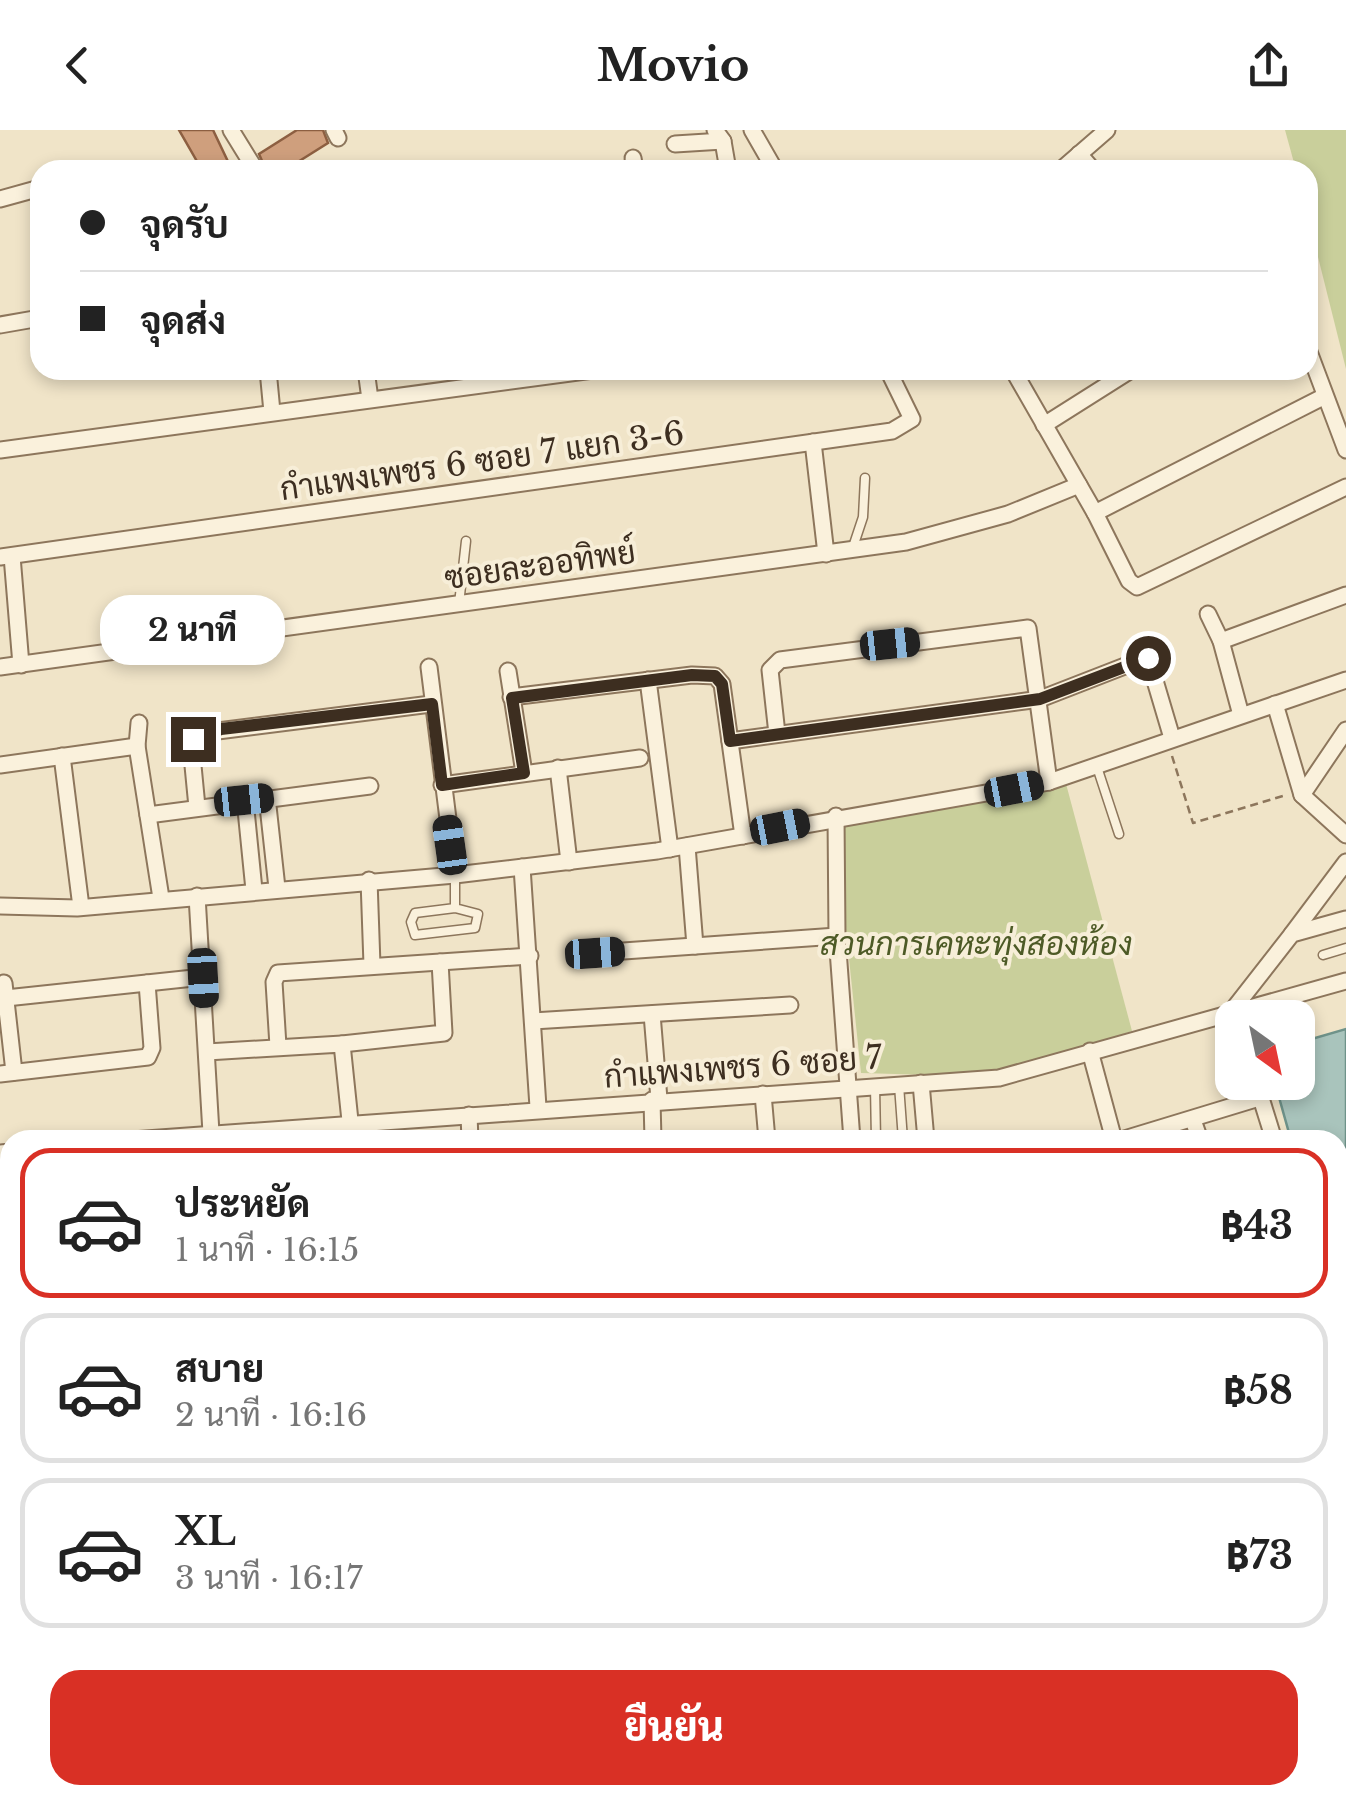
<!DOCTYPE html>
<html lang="th">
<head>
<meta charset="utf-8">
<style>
  body { margin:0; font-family:"Libre Baskerville",Sarabun,serif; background:#f6f6f6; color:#222; height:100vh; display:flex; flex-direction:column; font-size:38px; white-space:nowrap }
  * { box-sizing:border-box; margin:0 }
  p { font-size:32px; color:#767676 }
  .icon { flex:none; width:55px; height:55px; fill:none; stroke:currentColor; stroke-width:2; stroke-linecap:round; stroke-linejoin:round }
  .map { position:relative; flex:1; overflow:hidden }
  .side { position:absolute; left:0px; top:1000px; width:1348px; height:675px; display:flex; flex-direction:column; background:#fff; border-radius:30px 30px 0 0; box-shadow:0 5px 15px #0003 }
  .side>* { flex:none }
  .banner { position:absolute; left:30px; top:30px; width:1288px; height:220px; border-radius:30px; box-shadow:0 5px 15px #0003; display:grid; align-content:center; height:220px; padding:0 50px; background:#fff }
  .needle { width:65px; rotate:147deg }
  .fabs { position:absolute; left:1215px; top:870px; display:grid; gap:20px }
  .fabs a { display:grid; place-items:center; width:100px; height:100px; border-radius:20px; background:#fff; box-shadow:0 5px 15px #0003; font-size:50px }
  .end { position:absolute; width:45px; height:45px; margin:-22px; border:12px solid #3d2e20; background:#fff; box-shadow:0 0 0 5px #fff }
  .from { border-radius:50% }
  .bubble { position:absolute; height:70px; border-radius:30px; background:#fff; box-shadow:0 5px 15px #0003; font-size:32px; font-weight:800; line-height:70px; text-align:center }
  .car { position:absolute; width:30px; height:60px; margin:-30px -15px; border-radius:12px; box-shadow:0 0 8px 2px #0007; background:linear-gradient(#222 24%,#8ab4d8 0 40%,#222 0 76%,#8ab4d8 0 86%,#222 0) }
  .banner b { display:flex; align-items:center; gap:35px; height:95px; font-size:38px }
  .banner b+b { border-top:2px solid #e0e0e0 }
  .banner i { width:25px; height:25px; background:#222 }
  ul { padding:18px 0 0; list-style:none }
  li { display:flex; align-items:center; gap:30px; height:150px; margin:0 20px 15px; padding:0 30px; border:5px solid #e0e0e0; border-radius:30px }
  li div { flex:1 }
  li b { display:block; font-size:38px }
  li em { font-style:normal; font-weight:800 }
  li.on { border-color:#d93025 }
  li>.icon { width:90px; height:90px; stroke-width:1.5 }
  .action { display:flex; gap:20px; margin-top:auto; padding:20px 50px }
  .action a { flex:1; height:115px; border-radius:30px; background:#d93025; color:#fff; font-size:40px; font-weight:800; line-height:115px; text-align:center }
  header { display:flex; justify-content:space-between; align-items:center; height:130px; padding:0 50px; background:#fff; font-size:45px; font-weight:800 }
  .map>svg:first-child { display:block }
</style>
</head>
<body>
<header><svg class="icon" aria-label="back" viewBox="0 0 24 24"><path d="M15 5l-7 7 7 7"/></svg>Movio<svg class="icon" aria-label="share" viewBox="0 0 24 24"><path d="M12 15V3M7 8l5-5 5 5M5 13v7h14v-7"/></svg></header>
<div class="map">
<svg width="1346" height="1675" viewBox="0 0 1346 1675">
  <rect width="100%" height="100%" fill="#f0e4c8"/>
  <g fill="#c9cf9b">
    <polygon points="1285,0 1346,0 1346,239 1308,87 1308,40 1296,40"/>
    <polygon points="1065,650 1132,901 998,947 861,943 835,695"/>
  </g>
  <polygon fill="#a9c4bc" stroke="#6f938a" stroke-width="2.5" points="1346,899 1346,1030 1338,1033 1338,1010 1291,1010 1275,953 1298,952 1298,913"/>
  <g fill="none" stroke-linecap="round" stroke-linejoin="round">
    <g stroke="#a9c4bc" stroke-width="15">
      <polyline points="1338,1146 1346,1144"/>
      <polyline points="0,1235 10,1234"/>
    </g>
  </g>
  <g fill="#cf9f7d" stroke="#8d5f41" stroke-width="2.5">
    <polygon points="179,0 213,0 232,40 202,40"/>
    <polygon points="297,0 323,0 328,13 285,40 266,40 259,24"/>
  </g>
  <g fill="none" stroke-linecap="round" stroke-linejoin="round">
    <g stroke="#8d765c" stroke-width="11">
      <g id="lane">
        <polyline points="853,417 863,387 865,348"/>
        <polyline points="459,474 466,411"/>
        <polyline points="1097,637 1119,704"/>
        <polyline points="455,745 455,778 478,784 475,798 415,805 411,792 415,783 455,778"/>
        <polyline points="1323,825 1346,818"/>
        <polyline points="899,955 903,1010"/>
        <polyline points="875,956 876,1010"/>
        <polyline points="0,1060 10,1059"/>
      </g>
    </g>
    <g stroke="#8d765c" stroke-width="19">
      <g id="street">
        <polyline points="231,0 255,39"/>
        <polyline points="334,0 338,8"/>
        <polyline points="715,0 723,11 728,40"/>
        <polyline points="752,0 775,40"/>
        <polyline points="675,14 723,11"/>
        <polyline points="1079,24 1093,40"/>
        <polyline points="633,28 635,40"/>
        <polyline points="1061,40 1107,0"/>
        <polyline points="0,69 40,58"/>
        <polyline points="0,195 40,188"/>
        <polyline points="1308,219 1346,320"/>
        <polyline points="268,240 272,282"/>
        <polyline points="366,240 370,269"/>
        <polyline points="1013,240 1095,383 1129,451 1137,457 1346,357"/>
        <polyline points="1044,295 1131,240"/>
        <polyline points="813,312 826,424"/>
        <polyline points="0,320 593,240"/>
        <polyline points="1095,383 1323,267"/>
        <polyline points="12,426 21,535"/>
        <polyline points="0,427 892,301 912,289 888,240"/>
        <polyline points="1208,484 1221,511"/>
        <polyline points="0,537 906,412 1008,384 1079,355"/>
        <polyline points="429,537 455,745"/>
        <polyline points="508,541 524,643"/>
        <polyline points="648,550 670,719"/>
        <polyline points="511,567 692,545 715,546 722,554 743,706"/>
        <polyline points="1275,574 1302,665 1346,705"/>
        <polyline points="1241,585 1221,511 1346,465"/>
        <polyline points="139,593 137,616 161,768"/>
        <polyline points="777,604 770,540 780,530 1028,498 1049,652"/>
        <polyline points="730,611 1040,569 1148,527 1172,608"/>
        <polyline points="62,626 81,777"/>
        <polyline points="0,635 137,616"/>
        <polyline points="558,638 569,732"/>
        <polyline points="442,655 640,628"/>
        <polyline points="1302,665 1346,600"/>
        <polyline points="267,667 277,758"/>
        <polyline points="245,670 254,760"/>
        <polyline points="197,677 191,615 202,603 431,574"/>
        <polyline points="148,685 370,656"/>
        <polyline points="836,686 837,806 852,1010"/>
        <polyline points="687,716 695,816"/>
        <polyline points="522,737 538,977"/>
        <polyline points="369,750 372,835"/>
        <polyline points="197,766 211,1003"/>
        <polyline points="0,776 77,778 455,745 657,721 1049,652 1346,550"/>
        <polyline points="1292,804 1346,732"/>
        <polyline points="595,823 837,806"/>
        <polyline points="4,853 14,942"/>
        <polyline points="6,868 203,847"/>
        <polyline points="1231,882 1292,804 1346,789"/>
        <polyline points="652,884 659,969"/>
        <polyline points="533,891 790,875"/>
        <polyline points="342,914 444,903 440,832"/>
        <polyline points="278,916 274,852 278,843 530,826"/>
        <polyline points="1090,921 1114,1010"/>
        <polyline points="207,922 342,914 352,1010"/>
        <polyline points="0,944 148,927 152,918 147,853"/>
        <polyline points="1256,952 1274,1010"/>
        <polyline points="921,953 926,1010"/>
        <polyline points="763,964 767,1010"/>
        <polyline points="652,970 653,1010"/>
        <polyline points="469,985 470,1010"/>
        <polyline points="1193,990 1200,1010"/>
        <polyline points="132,1010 999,948 1346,851"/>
        <polyline points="1121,1010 1259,968"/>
        <polyline points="0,1023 10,1022"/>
        <polyline points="1338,1299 1346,1296"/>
        <polyline points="0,1310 10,1309"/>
        <polyline points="0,1420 10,1419"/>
        <polyline points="0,1528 10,1526"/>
        <polyline points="0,1633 10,1632"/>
        <polyline points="413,1665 415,1675"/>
        <polyline points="501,1675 579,1665"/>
      </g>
    </g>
    <polyline stroke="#8d765c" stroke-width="2.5" stroke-dasharray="8 5" stroke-linecap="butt" points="1172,626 1193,693 1286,665"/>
    <use href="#lane" stroke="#faf1dc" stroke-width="8"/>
    <use href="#street" stroke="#faf1dc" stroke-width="15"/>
  </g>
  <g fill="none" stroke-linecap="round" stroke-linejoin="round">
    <polyline stroke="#3d2e20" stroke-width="12" points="193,609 221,599 432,574 442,655 524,643 512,568 692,545 715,546 722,554 730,611 1040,569 1148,528"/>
  </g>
  <g text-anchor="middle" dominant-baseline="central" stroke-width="8" stroke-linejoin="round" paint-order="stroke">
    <g font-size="32" fill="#3d2e20" stroke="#f7eed8">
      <text transform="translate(482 331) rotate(-8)">กำแพงเพชร 6 ซอย 7 แยก 3-6</text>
      <text transform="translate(540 435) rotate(-8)">ซอยละออทิพย์</text>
      <text transform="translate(743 937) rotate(-4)">กำแพงเพชร 6 ซอย 7</text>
    </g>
    <g font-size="32" font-style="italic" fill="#4d5a26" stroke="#f7eed8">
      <text x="976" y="814">สวนการเคหะทุ่งสองห้อง</text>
    </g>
  </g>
</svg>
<div class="fabs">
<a><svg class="needle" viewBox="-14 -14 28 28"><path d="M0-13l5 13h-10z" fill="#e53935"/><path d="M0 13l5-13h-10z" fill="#767676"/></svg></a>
</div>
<i class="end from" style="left:1148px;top:528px"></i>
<i class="end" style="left:193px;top:609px"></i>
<div class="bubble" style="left:100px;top:465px;width:185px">2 นาที</div>
<i class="car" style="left:890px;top:514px;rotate:84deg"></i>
<i class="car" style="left:1014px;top:659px;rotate:79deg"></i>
<i class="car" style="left:244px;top:670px;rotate:84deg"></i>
<i class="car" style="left:780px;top:697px;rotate:79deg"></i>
<i class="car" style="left:450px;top:715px;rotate:352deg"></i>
<i class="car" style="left:595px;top:823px;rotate:86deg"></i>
<i class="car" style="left:203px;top:848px;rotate:177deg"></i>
<div class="banner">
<b><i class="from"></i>จุดรับ</b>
<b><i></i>จุดส่ง</b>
</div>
<section class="side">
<ul>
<li class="on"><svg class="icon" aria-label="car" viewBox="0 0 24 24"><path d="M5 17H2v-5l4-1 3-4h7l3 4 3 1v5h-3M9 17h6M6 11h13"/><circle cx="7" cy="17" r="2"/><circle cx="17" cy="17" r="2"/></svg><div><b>ประหยัด</b><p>1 นาที · 16:15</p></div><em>฿43</em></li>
<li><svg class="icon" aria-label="car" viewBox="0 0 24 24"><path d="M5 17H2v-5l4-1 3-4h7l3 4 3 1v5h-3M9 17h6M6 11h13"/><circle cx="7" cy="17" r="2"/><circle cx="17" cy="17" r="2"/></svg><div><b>สบาย</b><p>2 นาที · 16:16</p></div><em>฿58</em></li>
<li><svg class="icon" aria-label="car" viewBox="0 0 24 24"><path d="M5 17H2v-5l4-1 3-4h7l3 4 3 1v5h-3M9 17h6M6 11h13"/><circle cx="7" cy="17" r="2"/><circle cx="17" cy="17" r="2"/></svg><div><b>XL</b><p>3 นาที · 16:17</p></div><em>฿73</em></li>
</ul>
<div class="action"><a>ยืนยัน</a></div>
</section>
</div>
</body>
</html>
